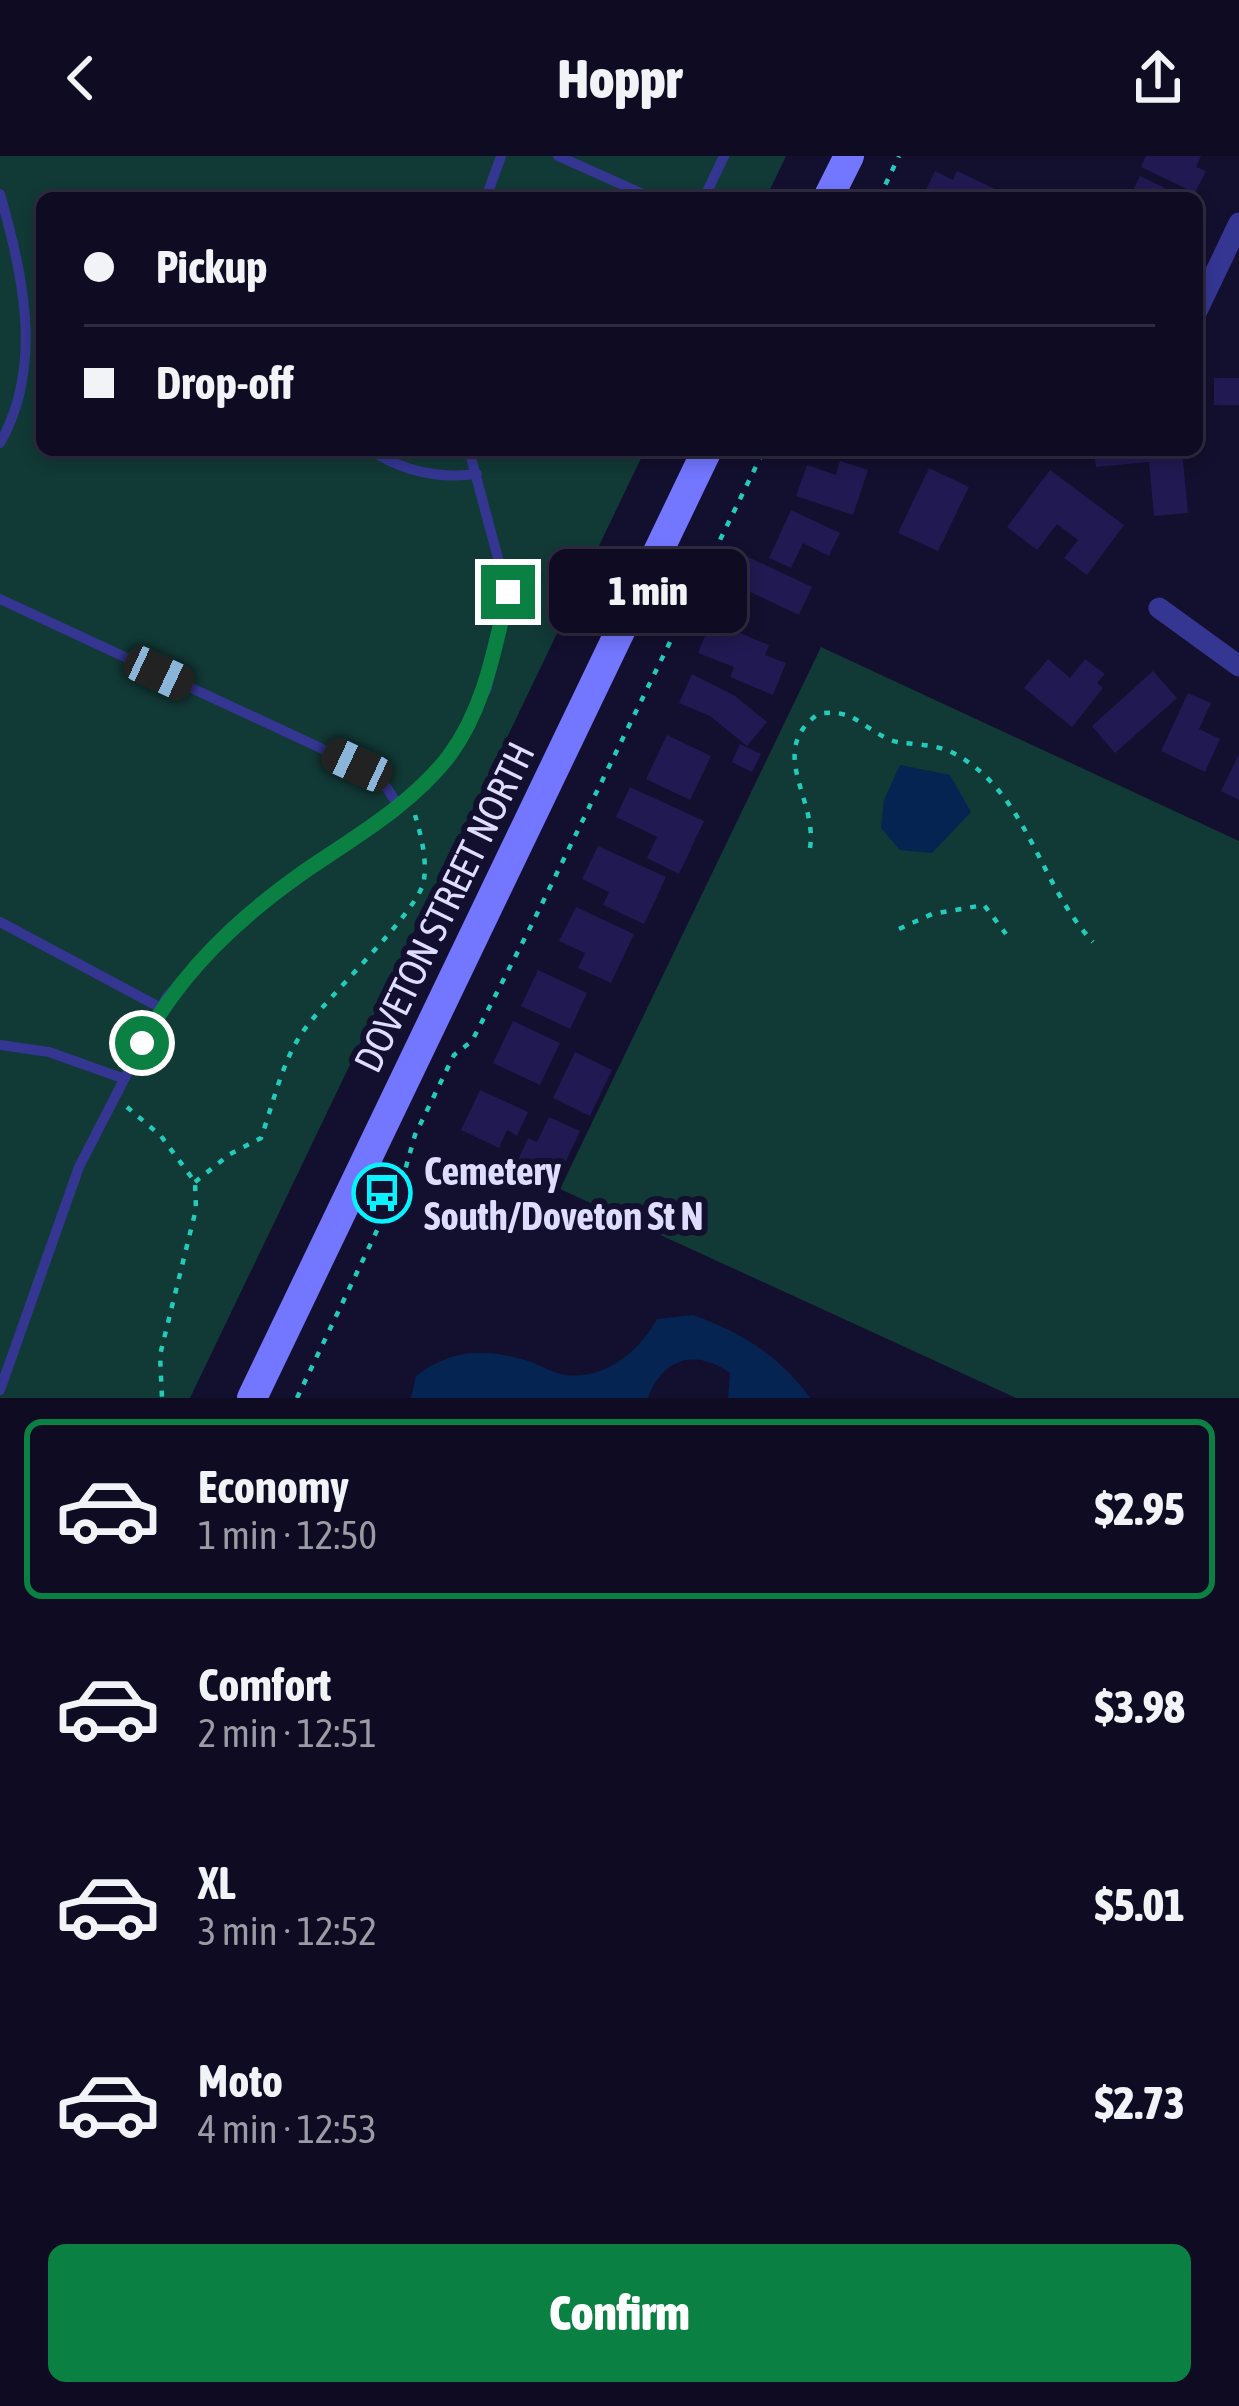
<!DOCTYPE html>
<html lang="en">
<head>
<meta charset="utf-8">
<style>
  body { margin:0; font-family:"Asap Condensed",sans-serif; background:#1c192f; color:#f1f3f6; height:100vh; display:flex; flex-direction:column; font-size:45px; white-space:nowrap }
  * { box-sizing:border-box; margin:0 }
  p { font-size:39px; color:#9b9ba5 }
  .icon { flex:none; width:66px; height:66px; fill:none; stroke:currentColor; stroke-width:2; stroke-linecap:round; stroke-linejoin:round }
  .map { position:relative; height:1242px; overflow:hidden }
  .side { display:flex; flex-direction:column; background:#0e0b22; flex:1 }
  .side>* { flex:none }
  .banner { position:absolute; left:36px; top:36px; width:1167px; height:264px; border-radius:18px; box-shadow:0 6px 18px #0003,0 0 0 3px #2e2b40; display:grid; align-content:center; height:264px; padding:0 48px; background:#0e0b22 }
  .end { position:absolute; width:54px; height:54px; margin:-27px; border:15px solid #0b8043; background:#fff; box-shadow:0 0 0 6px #fff }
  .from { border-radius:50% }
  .bubble { position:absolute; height:84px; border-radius:18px; background:#0e0b22; box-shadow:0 6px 18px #0003,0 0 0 3px #2e2b40; font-size:39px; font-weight:800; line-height:84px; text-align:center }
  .car { position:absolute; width:36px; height:72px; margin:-36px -18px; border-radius:15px; box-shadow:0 0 9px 3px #0007; background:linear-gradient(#222 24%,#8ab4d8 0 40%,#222 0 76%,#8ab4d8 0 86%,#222 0) }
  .banner b { display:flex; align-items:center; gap:42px; height:114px; font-size:45px }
  .banner b+b { border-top:3px solid #2e2b40 }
  .banner i { width:30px; height:30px; background:#f1f3f6 }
  ul { padding:21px 0 0; list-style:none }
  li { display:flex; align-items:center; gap:36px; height:180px; margin:0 24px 18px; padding:0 24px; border:6px solid transparent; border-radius:18px }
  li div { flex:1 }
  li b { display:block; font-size:45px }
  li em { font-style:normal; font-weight:800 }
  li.active { border-color:#0b8043 }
  li>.icon { width:108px; height:108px; stroke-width:1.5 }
  .cta { display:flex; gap:24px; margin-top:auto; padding:24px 48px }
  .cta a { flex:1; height:138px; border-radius:18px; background:#0b8043; color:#fff; font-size:48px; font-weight:800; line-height:138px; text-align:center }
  header { display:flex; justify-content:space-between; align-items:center; height:156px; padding:0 48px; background:#0e0b22; font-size:54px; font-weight:800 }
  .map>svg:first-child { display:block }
</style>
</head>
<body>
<header><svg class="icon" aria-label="back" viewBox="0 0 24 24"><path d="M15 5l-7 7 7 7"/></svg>Hoppr<svg class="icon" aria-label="share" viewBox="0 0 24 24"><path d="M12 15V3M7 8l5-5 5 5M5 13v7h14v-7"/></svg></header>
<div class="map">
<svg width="1239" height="1242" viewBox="0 0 1239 1242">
  <rect width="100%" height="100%" fill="#130f2e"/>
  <g fill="#113936">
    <polygon points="0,0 786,0 766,42 42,42 42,294 645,294 190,1242 0,1242"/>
    <polygon points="821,491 1239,685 1239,1242 1016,1242 560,1033"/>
  </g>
  <g fill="#052451">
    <polygon points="900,609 950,619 971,656 932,697 900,694 881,672 884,644"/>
    <path d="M693 1159C741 1176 780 1200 810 1242H728L730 1217C696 1193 663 1201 648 1242H411L416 1220C452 1192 487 1192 531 1206 542 1210 555 1218 566 1219 606 1224 640 1194 657 1163Z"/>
  </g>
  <g fill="#211951">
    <polygon points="1146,0 1201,0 1196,11 1206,15 1195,37 1141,11"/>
    <polygon points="935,15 953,24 957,15 1014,42 922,42"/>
    <polygon points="1140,20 1165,32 1160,42 1118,42 1122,34 1131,39"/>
    <rect x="1214" y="222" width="25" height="27"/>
    <polygon points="1094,294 1182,294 1188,357 1154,360 1149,306 1096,311"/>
    <polygon points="840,305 868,314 853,359 796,340 807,309 836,319"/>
    <polygon points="929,312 969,331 938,395 898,377"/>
    <polygon points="1050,314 1124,369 1087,419 1064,402 1078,384 1057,368 1037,394 1007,371"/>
    <polygon points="791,354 840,377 829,400 803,387 791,412 769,402"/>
    <polygon points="729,392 812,431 799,459 716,420"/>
    <polygon points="711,465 769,489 765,499 786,507 773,539 730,521 734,511 698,497"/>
    <polygon points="1048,503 1070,522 1085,503 1105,518 1097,527 1103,532 1072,571 1024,532"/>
    <polygon points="1153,515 1177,542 1115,597 1092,570"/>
    <polygon points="692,518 735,540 767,566 747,590 710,560 679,547"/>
    <polygon points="1188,537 1211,547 1199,573 1220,583 1205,616 1161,595"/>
    <polygon points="667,579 711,600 690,644 646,623"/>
    <polygon points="740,588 761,598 752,616 732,606"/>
    <polygon points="1239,598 1239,644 1221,635"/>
    <polygon points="630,631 704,665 679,718 647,702 657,681 616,661"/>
    <polygon points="598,690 666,721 644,768 603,749 609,736 582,723"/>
    <polygon points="576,751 634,778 611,827 578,812 585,797 559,785"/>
    <polygon points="538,814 587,837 570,873 521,850"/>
    <polygon points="513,865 560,887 540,929 493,907"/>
    <polygon points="575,896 612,914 590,960 553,942"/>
    <polygon points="480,934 528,956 517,980 507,974 499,992 461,974"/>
    <polygon points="549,961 580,975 559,1020 518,1004 528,982 537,986"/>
  </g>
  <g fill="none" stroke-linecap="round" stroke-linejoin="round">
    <g stroke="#23ccba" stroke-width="4.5" stroke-dasharray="6 9" stroke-linecap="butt">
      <polyline points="879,42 899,0"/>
      <path d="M810 692C818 643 766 596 818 558 851 552 860 569 886 582 902 591 931 584 957 599 1029 640 1039 729 1093 786"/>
      <polyline points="899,773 932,758 984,749 1006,778"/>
      <polyline points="127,951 161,980 195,1026 196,1053 160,1199 162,1242"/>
      <path d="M195 1026 230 998 261 982C273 948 282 906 302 877 326 841 420 755 424 724 427 701 421 680 415 659"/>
      <polyline points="297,1242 404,1018 415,979 454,899 472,885 532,768 764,294"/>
    </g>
    <g stroke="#353692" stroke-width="10">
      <polyline points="558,0 652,42"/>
      <path d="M0 38C23 119 44 210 0 287"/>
      <polyline points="486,42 501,0"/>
      <polyline points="704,42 724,0"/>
      <path d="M371 294C404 316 438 323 477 318"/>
      <polyline points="0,443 357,609 387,632 399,651"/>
      <polyline points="0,766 161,852"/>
      <polyline points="0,889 49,896 122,922"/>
      <polyline points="0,1234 79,1011 166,842 231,771 399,651 449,600 487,532 507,436 469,294"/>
    </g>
    <g stroke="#353692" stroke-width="21">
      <polyline points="1197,155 1239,67"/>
      <polyline points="1159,452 1239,510"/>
    </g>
    <g stroke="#7376ff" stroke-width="30">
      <polyline points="828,42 849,0"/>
      <polyline points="252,1242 707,294"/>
    </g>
  </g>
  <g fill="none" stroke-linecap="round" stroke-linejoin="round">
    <path stroke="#0b8043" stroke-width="15" d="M142 887C182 815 238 762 305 715 355 681 411 649 449 600 485 551 494 494 508 436"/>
  </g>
  <defs>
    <g id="bus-ring" transform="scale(3)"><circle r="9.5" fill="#130f2e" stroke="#08f2ff" stroke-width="1.5"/><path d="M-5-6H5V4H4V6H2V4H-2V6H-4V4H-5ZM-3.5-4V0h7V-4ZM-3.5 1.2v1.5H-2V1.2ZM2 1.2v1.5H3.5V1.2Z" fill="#08f2ff"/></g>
  </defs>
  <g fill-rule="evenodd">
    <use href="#bus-ring" x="382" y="1037"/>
  </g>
  <g text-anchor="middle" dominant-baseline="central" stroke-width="12" stroke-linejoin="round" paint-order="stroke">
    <g font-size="39" fill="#dedcff" stroke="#130f2e">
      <text transform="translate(444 751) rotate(-64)">DOVETON STREET NORTH</text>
    </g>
    <g font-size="39" font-weight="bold" fill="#dedcff" stroke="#130f2e" text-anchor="start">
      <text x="424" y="1015">Cemetery<tspan x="424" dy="45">South/Doveton St N</tspan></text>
    </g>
  </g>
</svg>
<i class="end from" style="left:142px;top:887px"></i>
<i class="end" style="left:508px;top:436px"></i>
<div class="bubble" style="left:549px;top:393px;width:198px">1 min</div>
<i class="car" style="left:159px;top:517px;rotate:115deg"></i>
<i class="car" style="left:357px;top:609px;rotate:295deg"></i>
<div class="banner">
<b><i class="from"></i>Pickup</b>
<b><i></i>Drop-off</b>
</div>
</div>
<section class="side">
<ul>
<li class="active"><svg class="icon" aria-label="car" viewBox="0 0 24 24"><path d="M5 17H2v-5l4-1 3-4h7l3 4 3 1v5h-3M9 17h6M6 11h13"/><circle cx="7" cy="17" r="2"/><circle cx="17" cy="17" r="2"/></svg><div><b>Economy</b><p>1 min · 12:50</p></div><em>$2.95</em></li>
<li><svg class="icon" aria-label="car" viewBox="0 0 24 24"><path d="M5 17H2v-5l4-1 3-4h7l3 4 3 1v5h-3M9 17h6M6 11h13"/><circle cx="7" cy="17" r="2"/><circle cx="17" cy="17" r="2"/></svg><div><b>Comfort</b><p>2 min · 12:51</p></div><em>$3.98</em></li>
<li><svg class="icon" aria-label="car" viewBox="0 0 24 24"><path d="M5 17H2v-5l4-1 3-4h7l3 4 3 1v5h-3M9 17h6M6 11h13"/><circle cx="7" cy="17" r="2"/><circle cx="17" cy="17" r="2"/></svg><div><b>XL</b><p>3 min · 12:52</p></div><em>$5.01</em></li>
<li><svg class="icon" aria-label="car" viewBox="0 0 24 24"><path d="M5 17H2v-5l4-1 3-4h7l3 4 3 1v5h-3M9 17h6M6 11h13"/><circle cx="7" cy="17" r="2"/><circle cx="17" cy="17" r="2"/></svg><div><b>Moto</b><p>4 min · 12:53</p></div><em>$2.73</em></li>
</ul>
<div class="cta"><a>Confirm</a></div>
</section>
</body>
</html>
